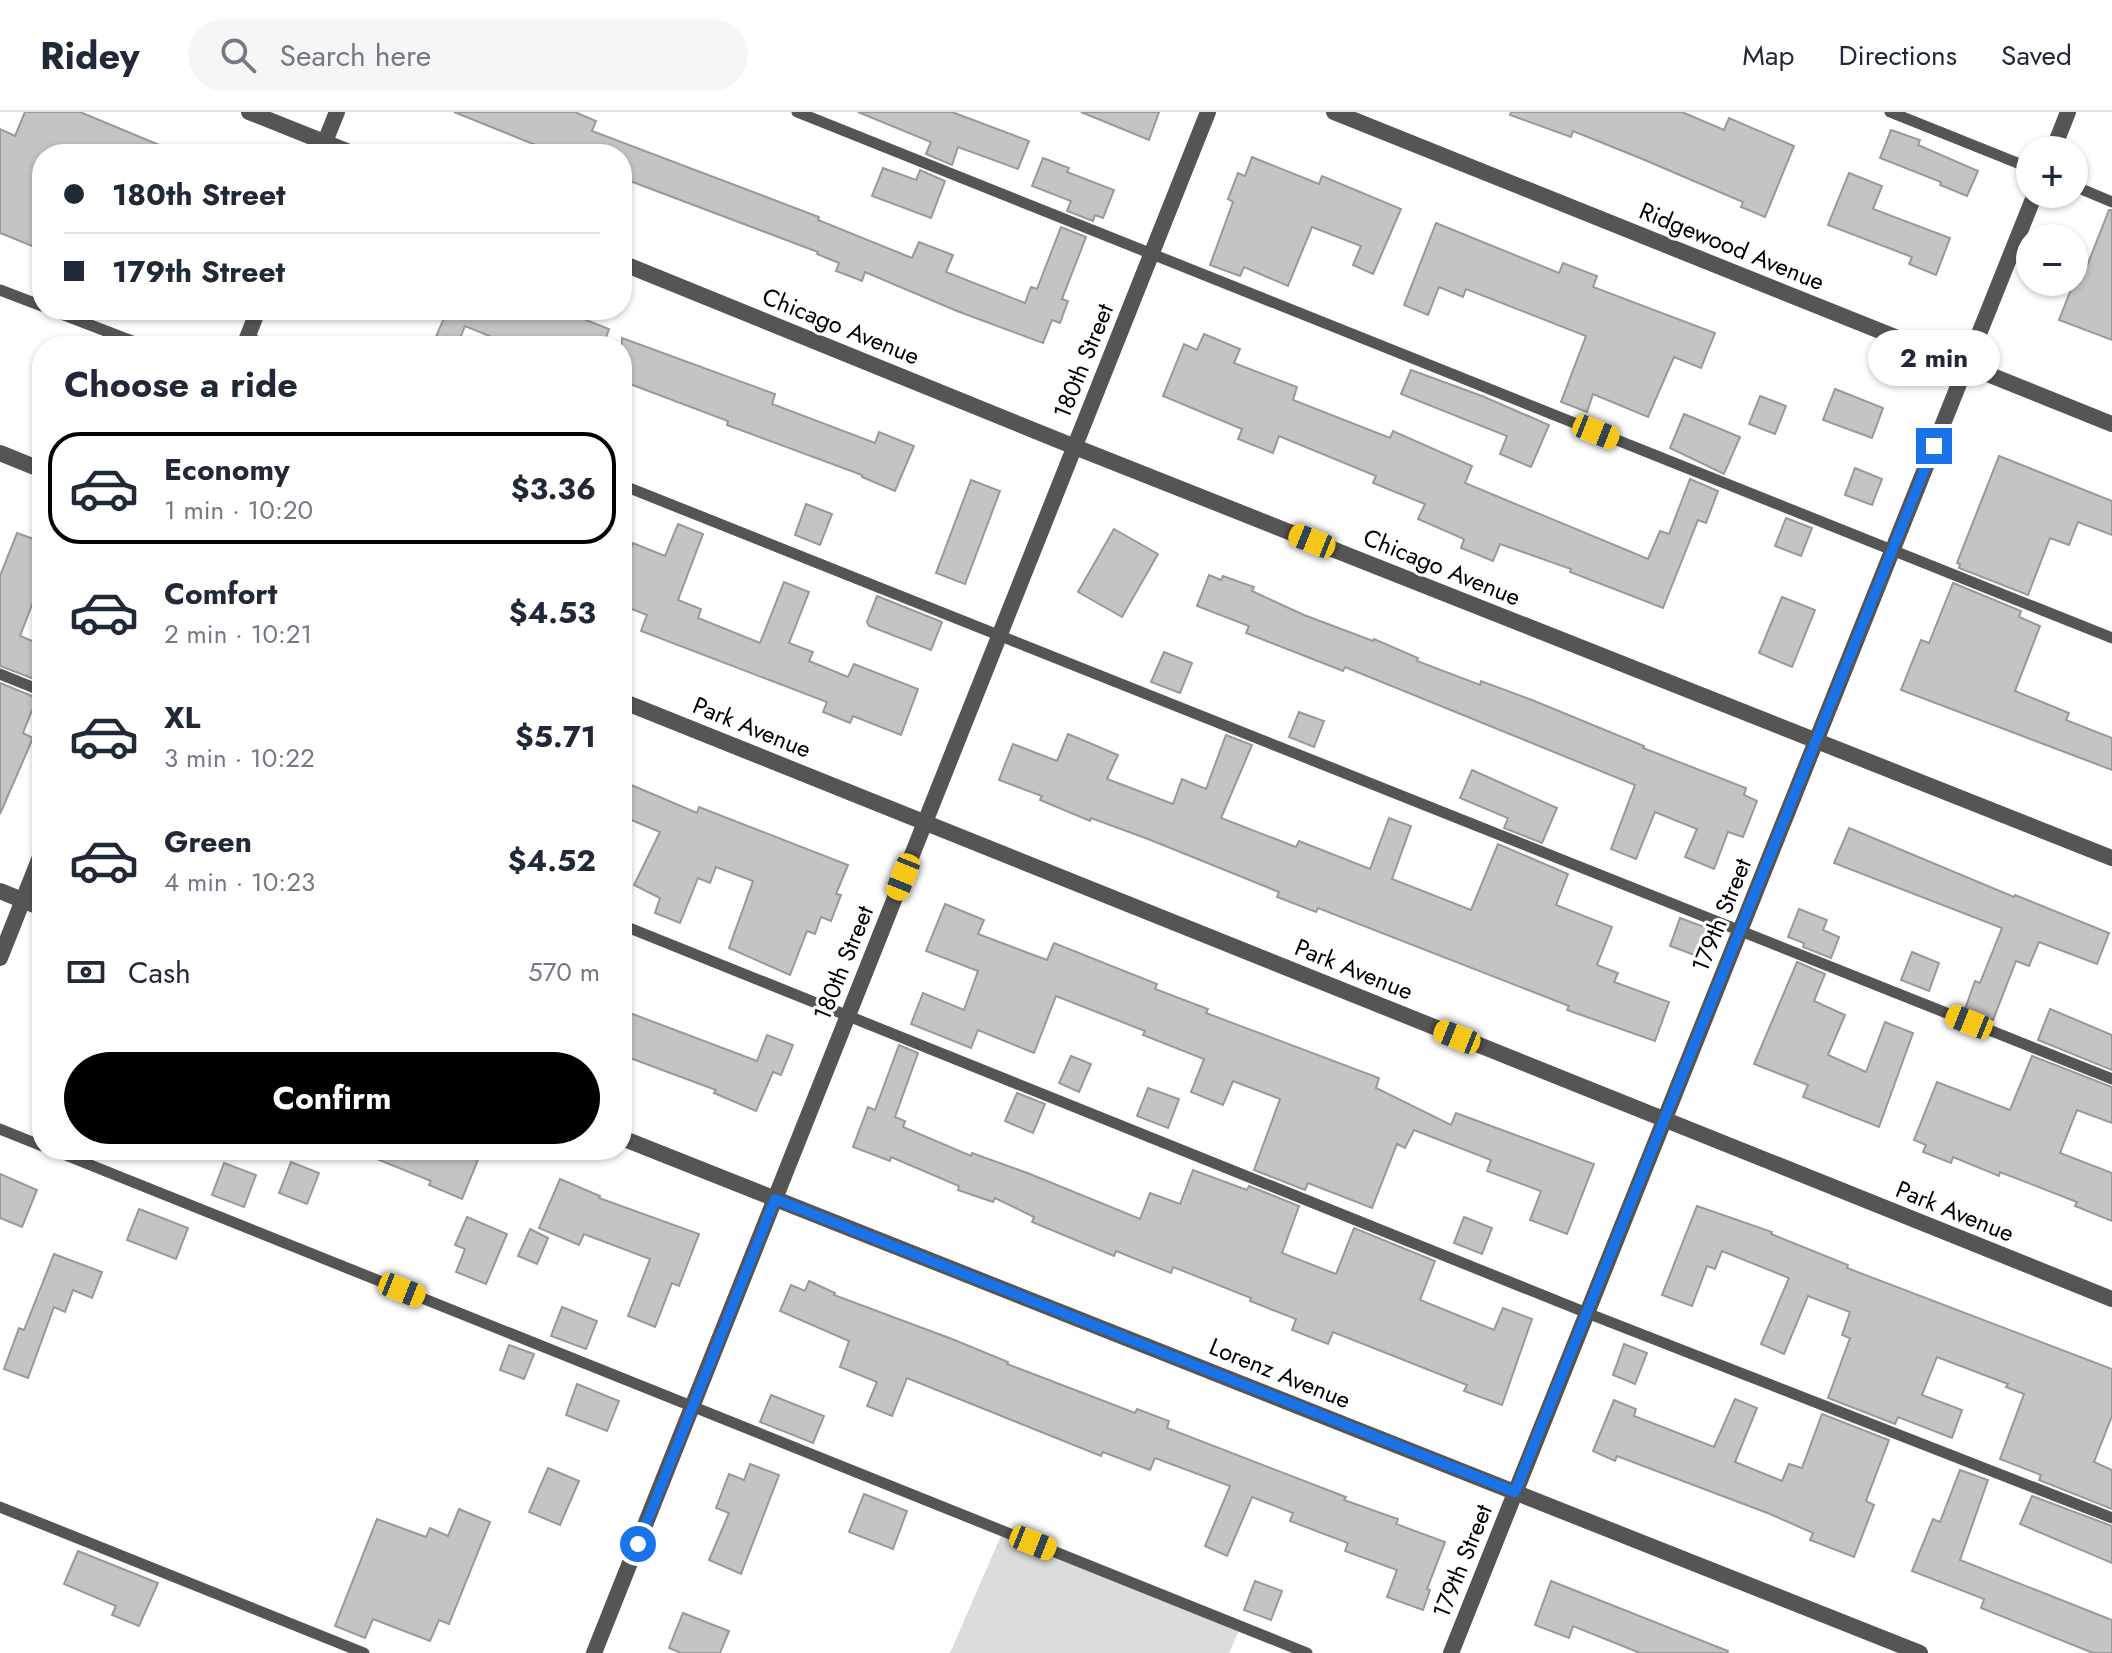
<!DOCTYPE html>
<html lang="en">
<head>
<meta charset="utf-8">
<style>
  body { margin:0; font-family:Jost,sans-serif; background:#f6f6f7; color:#1f2937; height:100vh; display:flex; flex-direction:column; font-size:30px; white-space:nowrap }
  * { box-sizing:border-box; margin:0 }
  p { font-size:26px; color:#747a83 }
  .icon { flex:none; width:44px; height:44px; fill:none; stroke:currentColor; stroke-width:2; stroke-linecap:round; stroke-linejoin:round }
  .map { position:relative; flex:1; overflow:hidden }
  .details { position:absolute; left:32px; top:224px; width:600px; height:824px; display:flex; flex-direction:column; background:#fff; border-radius:32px; box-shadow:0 2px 6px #0004 }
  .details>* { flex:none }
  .guide { position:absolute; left:32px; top:32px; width:600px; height:176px; border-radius:32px; box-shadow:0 2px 6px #0004; display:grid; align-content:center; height:176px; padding:0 32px; background:#fff }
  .tools { position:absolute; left:2016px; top:24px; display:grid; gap:16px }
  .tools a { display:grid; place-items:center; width:72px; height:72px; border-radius:50%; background:#fff; box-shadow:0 2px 6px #0004; font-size:40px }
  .end { position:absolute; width:36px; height:36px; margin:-18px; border:10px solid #1a73e8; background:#fff; box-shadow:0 0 0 4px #fff }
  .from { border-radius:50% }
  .bubble { position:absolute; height:56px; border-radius:28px; background:#fff; box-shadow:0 2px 6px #0004; font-size:26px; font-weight:700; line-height:56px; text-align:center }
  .car { position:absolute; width:24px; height:48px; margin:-24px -12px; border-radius:10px; box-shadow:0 0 6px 2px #0007; background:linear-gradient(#f5c518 24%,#345 0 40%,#f5c518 0 76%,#345 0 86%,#f5c518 0) }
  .guide b { display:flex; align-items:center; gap:28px; height:76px; font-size:30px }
  .guide b+b { border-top:2px solid #e0e1e3 }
  .guide i { width:20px; height:20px; background:#1f2937 }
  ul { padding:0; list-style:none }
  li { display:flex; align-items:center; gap:24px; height:112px; margin:0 16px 12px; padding:0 16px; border:4px solid transparent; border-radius:32px }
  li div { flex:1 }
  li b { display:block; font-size:30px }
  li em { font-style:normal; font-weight:700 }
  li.active { border-color:#000 }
  li>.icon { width:72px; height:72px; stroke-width:1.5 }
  h2 { padding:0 32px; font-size:36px; line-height:96px }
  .pay { display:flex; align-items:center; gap:20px; height:88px; padding:0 32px; font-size:30px }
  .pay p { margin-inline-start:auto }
  .action { display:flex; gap:16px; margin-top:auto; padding:16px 32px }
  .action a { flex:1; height:92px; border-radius:48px; background:#000; color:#fff; font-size:32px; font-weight:700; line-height:92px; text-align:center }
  header { display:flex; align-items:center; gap:48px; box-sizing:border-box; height:112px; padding:0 40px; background:#fff; border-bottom:2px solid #e0e1e3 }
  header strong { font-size:38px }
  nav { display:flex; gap:44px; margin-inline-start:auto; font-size:28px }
  .search { width:560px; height:72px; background:#f6f6f7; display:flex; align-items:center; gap:20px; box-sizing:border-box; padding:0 28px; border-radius:44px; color:#747a83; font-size:30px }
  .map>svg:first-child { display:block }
</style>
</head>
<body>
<header>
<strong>Ridey</strong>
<div class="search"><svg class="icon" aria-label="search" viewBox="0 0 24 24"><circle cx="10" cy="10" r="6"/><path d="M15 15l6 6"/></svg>Search here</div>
<nav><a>Map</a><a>Directions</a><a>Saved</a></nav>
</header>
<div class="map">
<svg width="2112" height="1541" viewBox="0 0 2112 1541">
  <rect width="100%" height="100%" fill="#fff"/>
  <polygon fill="#dcdcdc" points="1003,1419 1241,1514 1229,1541 950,1541"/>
  <g fill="#c4c4c4" stroke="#999" stroke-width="2">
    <polygon points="25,0 80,0 181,42 42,42 42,138 0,121 0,17 15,24"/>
    <polygon points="454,0 575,0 596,9 592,19 819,105 818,108 912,146 919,130 953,143 946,160 1025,191 1031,175 1037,177 1061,115 1086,125 1062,187 1068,189 1060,211 1052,208 1043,231 957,199 865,160 862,169 836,159 839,151 817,142 818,140 622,66 622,42 558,42"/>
    <polygon points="858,0 952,0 1029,29 1018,57 958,35 952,53 926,42 931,30"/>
    <polygon points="1081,0 1159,0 1149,28"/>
    <polygon points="1511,0 1682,0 1724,18 1729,6 1794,34 1765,105 1741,95 1743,90 1640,46 1573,19 1571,25 1510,3"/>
    <polygon points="1891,18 1920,28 1918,33 1978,59 1967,84 1940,73 1941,70 1880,46"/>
    <polygon points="1252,45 1319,72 1322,64 1401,97 1373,162 1353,153 1361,134 1312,115 1288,174 1244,155 1240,164 1210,153 1233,90 1228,87 1238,61 1245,64"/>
    <polygon points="1043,46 1069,56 1067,60 1114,78 1103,106 1095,103 1093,109 1067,99 1071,89 1032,74"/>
    <polygon points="883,56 916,68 920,58 945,69 931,106 872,84"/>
    <polygon points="1849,61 1882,74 1873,97 1950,126 1936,163 1909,152 1912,145 1828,113"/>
    <polygon points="2109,98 2112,98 2112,228 2059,208 2079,157 2085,159"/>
    <polygon points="1436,111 1559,161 1563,151 1597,164 1593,175 1715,221 1701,256 1674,245 1648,305 1593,282 1587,300 1561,290 1586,224 1466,177 1463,185 1439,175 1428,203 1404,193"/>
    <polygon points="427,198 561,198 609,217 603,234 514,234 465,214 457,234 432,234 444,206"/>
    <polygon points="1204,222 1240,237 1234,251 1297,275 1293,288 1390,326 1393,319 1472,354 1465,371 1648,447 1660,419 1669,422 1690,367 1718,379 1706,411 1698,408 1663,496 1570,460 1571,457 1500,432 1493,449 1461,436 1464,427 1418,407 1425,392 1373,371 1376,364 1279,324 1273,341 1238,327 1242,317 1163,284 1184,232 1197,238"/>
    <polygon points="622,226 775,282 772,292 875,331 879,320 914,334 895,379 862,365 862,363 727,313 728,309 622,269"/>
    <polygon points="1411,258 1482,284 1549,313 1531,355 1500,342 1507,324 1401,282"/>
    <polygon points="1835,277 1883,296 1872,326 1823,308"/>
    <polygon points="1760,284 1786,294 1775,322 1749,312"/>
    <polygon points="1684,302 1740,325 1724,362 1670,336"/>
    <polygon points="1999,344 2112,389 2112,423 2078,410 2069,433 2050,426 2028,483 1959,456 1960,452 1957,451"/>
    <polygon points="1855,356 1882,367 1872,393 1845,383"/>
    <polygon points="971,368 1000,379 965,472 936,461"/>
    <polygon points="806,392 832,402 820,433 795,423"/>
    <polygon points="1786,406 1812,416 1801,444 1775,434"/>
    <polygon points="678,412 703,422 678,488 701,497 698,506 760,531 784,470 809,480 789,531 813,540 809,549 848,565 854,552 918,577 901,623 853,604 850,611 823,600 827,590 641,519 647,503 622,493 622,459 633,431 665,444"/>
    <polygon points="1114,417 1158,442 1122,505 1078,480"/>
    <polygon points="17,421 42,430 42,467 20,524 42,533 42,570 0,554 0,464"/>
    <polygon points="1209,463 1221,468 1223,464 1254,475 1252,479 1304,503 1373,529 1374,527 1418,546 1417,549 1480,573 1481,569 1532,588 1644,634 1643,636 1746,676 1744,683 1757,689 1743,725 1728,720 1714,757 1685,745 1697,717 1655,700 1636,747 1611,737 1635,673 1345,555 1343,559 1246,521 1249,514 1197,494"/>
    <polygon points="1953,471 2021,499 2019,505 2040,514 2015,579 2069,601 2066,608 2112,626 2112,658 1901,578 1921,528 1929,531"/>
    <polygon points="877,484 942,510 931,538 869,514 867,510"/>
    <polygon points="1782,485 1815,498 1792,555 1759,541"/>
    <polygon points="1164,540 1192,551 1180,581 1151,570"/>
    <polygon points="0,571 37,586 23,621 33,626 0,702"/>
    <polygon points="1299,600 1324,609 1314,635 1289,625"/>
    <polygon points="1068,622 1118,643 1107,667 1173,692 1182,667 1206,677 1226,623 1252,633 1221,706 1296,735 1299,729 1370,757 1389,706 1411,714 1392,767 1471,798 1498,732 1568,762 1556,793 1612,815 1597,853 1618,861 1614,870 1669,890 1655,929 1567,898 1569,894 1318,796 1316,800 1277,785 1279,780 1148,727 1091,706 1090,709 1040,688 1042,684 999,668 1013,632 1057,649"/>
    <polygon points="1472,658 1557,696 1542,731 1504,716 1508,706 1460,686"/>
    <polygon points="622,669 697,701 699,695 848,753 836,782 841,783 831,809 821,805 815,822 807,819 790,863 729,836 753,769 716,755 710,771 698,766 680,811 655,801 660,786 634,773 660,720 622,704"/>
    <polygon points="1849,716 2014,785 2015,783 2109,821 2097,852 2039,830 2029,854 2016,849 1993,908 1965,897 1975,869 1980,871 2002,816 1834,751"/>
    <polygon points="945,792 984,808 978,822 1047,848 1054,831 1157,872 1155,877 1208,897 1206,901 1379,966 1376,976 1451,1013 1456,1001 1594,1052 1567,1122 1530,1108 1541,1079 1487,1059 1491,1048 1414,1018 1405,1036 1397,1032 1372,1096 1308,1071 1305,1078 1254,1058 1280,987 1233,969 1223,993 1191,980 1204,947 1143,923 1145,919 1056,884 1034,941 978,918 971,936 911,912 923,881 964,898 978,859 926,839"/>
    <polygon points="1799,797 1827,808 1823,818 1839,825 1831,846 1803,835 1804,831 1788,825"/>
    <polygon points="1680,806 1707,816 1697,844 1670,834"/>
    <polygon points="1912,840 1939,851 1929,879 1901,868"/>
    <polygon points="1797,850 1825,862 1814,889 1845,903 1828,943 1866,960 1885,910 1913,921 1879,1015 1803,985 1808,973 1754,952"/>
    <polygon points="2050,897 2112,923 2112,958 2038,928"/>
    <polygon points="622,898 757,949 767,923 793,933 781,963 773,960 756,999 714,981 716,978 622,943"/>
    <polygon points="899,933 918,941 895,1005 905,1009 903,1015 971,1044 972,1041 1030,1062 1140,1107 1150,1081 1180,1092 1193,1058 1247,1078 1249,1074 1299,1094 1282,1141 1336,1162 1354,1116 1435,1149 1420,1188 1494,1218 1503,1196 1532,1207 1502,1293 1464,1279 1467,1273 1333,1220 1328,1232 1292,1218 1296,1207 1250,1189 1251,1186 1173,1155 1171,1161 1116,1139 1114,1144 1032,1110 1034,1105 995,1086 993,1090 958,1078 959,1074 891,1045 890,1049 853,1035 868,995 875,998"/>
    <polygon points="1071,944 1091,952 1079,980 1059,971"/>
    <polygon points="2032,944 2112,975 2112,1011 2077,998 2060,1041 2112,1061 2112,1109 2075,1094 2077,1090 2000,1060 1999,1064 1953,1045 1951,1051 1923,1040 1926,1033 1914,1028 1937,970 2010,998"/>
    <polygon points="1148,976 1179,987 1168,1016 1137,1004"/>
    <polygon points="1017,981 1045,992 1033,1021 1005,1009"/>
    <polygon points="355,1038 482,1038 462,1087 429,1073 431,1069"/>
    <polygon points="291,1050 319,1061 307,1092 279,1081"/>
    <polygon points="224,1051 256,1063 244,1095 212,1083"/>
    <polygon points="0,1062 37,1078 22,1115 0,1106"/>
    <polygon points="560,1067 600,1084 599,1086 699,1122 679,1174 672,1171 655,1215 628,1204 650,1147 584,1122 579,1133 539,1116"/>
    <polygon points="1697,1094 1772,1120 1771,1122 1848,1153 1847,1156 2112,1257 2112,1304 2094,1350 2112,1358 2112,1397 2039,1368 2041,1363 2000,1347 2024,1282 2006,1275 2008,1272 1937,1245 1922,1283 1962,1298 1952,1326 1898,1305 1895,1312 1828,1286 1850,1226 1842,1223 1850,1200 1808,1184 1784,1242 1761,1232 1789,1166 1722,1139 1715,1157 1707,1154 1692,1194 1662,1183"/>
    <polygon points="139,1097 188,1116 176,1147 127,1128"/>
    <polygon points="467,1105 507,1122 486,1172 456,1160 465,1137 455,1133"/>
    <polygon points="1464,1105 1492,1116 1482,1142 1454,1131"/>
    <polygon points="530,1117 548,1126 537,1152 518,1144"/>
    <polygon points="54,1142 102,1160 92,1186 73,1178 65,1200 54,1195 28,1266 4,1257 19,1216 24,1218"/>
    <polygon points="809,1169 835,1181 834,1183 952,1227 1008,1250 1007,1252 1135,1301 1137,1297 1169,1309 1167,1316 1346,1385 1344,1388 1398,1407 1396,1412 1445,1430 1427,1477 1430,1478 1423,1498 1387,1485 1397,1458 1345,1439 1348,1431 1290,1409 1293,1401 1252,1385 1227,1444 1205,1434 1230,1374 1155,1346 1150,1358 1103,1340 1101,1344 907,1266 892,1304 867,1294 877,1270 840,1255 849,1229 780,1199 791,1173 805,1179"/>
    <polygon points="562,1195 597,1209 586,1237 551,1224"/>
    <polygon points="1624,1232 1647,1241 1635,1272 1613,1263"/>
    <polygon points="509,1233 534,1242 524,1267 500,1258"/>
    <polygon points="577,1272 619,1289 607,1319 566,1303"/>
    <polygon points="771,1283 824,1304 813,1331 760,1310"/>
    <polygon points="1735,1287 1757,1296 1735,1350 1782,1369 1789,1352 1802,1356 1822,1302 1889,1328 1866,1389 1874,1393 1854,1445 1810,1428 1813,1421 1770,1402 1617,1344 1615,1349 1593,1339 1614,1288 1636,1297 1634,1304 1714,1335"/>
    <polygon points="750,1352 779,1363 741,1462 709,1448 729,1401 716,1396 729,1362 744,1368"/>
    <polygon points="548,1356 579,1369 560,1413 529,1400"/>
    <polygon points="1960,1358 1988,1368 1960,1448 2112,1508 2112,1541 2093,1541 1981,1496 1984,1487 1912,1459 1933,1407 1940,1410"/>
    <polygon points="864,1382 907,1399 893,1437 849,1420"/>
    <polygon points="2032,1384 2112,1414 2112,1451 2020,1412"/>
    <polygon points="459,1397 490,1410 449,1512 439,1508 430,1529 373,1507 365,1526 335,1514 377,1407 426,1425 430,1416 448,1424"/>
    <polygon points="78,1439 158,1471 139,1514 112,1503 116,1494 64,1472"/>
    <polygon points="1255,1469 1282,1479 1271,1508 1244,1498"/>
    <polygon points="1551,1469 1728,1539 1727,1541 1640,1541 1573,1514 1569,1526 1535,1513"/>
    <polygon points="683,1501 729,1519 720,1541 681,1541 669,1536"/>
  </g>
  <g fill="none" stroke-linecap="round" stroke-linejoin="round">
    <g stroke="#555" stroke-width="11">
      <polyline points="797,0 2112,526"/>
      <polyline points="1890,0 2030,56"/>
      <polyline points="2074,74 2112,90"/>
      <polyline points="0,178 42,194"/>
      <polyline points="51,198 145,234"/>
      <polyline points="247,225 269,234"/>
      <polyline points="622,373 2112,967"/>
      <polyline points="0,562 42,579"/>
      <polyline points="622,813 1587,1201 2112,1406"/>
      <polyline points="0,1017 42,1034"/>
      <polyline points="53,1038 1307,1541"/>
      <polyline points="0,1395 364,1541"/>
    </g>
    <g stroke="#555" stroke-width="16">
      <polyline points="249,0 354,42"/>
      <polyline points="1334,0 2112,312"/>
      <polyline points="2053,38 2068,0"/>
      <polyline points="320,42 337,0"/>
      <polyline points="622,151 1075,335 2112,746"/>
      <polyline points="244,234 258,198"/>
      <polyline points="0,341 42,358"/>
      <polyline points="622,589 2112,1187"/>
      <polyline points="0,779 42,796"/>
      <polyline points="0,846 42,740"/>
      <polyline points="622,1026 1920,1541"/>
      <polyline points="594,1541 1208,0"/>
      <polyline points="1451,1541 2035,82"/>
    </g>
  </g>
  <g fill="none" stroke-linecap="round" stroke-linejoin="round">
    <polyline stroke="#1a73e8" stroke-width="10" points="638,1432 775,1087 1515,1380 1934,334"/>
  </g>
  <g text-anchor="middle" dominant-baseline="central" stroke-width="6" stroke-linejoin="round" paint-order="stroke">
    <g font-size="24" fill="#000" stroke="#fff">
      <text transform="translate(1732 134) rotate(22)">Ridgewood Avenue</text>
      <text transform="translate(841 214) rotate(22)">Chicago Avenue</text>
      <text transform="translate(1083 249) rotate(-68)">180th Street</text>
      <text transform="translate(1442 455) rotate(22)">Chicago Avenue</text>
      <text transform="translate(752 615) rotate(22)">Park Avenue</text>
      <text transform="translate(1721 803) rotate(-68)">179th Street</text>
      <text transform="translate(843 851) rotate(-68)">180th Street</text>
      <text transform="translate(1354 857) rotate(22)">Park Avenue</text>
      <text transform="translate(1955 1099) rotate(22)">Park Avenue</text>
      <text transform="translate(1280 1261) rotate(22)">Lorenz Avenue</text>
      <text transform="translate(1462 1449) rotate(-68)">179th Street</text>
    </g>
  </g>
</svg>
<div class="tools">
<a>+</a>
<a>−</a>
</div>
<i class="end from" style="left:638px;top:1432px"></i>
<i class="end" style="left:1934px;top:334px"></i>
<div class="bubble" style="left:1868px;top:218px;width:132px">2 min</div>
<i class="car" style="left:1596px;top:320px;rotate:112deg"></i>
<i class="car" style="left:1312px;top:429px;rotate:292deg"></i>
<i class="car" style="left:903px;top:765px;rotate:202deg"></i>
<i class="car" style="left:1969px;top:910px;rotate:292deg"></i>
<i class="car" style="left:1457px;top:925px;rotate:292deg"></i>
<i class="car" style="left:402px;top:1178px;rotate:112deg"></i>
<i class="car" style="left:1033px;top:1431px;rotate:112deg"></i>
<div class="guide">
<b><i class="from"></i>180th Street</b>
<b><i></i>179th Street</b>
</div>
<section class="details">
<h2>Choose a ride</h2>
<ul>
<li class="active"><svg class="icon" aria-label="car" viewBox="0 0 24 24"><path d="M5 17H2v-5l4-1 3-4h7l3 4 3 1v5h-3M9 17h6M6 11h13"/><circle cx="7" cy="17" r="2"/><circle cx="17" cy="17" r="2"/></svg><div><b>Economy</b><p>1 min · 10:20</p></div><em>$3.36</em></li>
<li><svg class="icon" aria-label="car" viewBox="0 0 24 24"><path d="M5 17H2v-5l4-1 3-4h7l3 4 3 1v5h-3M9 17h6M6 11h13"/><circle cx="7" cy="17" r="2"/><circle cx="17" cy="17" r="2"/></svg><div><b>Comfort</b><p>2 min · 10:21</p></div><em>$4.53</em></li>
<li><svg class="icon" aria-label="car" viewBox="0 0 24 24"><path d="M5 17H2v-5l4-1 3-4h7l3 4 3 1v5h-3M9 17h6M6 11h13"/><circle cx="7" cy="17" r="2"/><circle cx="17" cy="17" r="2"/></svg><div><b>XL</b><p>3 min · 10:22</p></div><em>$5.71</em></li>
<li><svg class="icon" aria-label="car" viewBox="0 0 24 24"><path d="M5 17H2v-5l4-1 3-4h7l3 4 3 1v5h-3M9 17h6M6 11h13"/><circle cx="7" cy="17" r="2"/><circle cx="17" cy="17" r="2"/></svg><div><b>Green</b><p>4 min · 10:23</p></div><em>$4.52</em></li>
</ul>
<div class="pay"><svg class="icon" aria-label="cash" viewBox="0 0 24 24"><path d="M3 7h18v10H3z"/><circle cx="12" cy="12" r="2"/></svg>Cash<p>570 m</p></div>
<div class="action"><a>Confirm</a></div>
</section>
</div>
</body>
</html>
